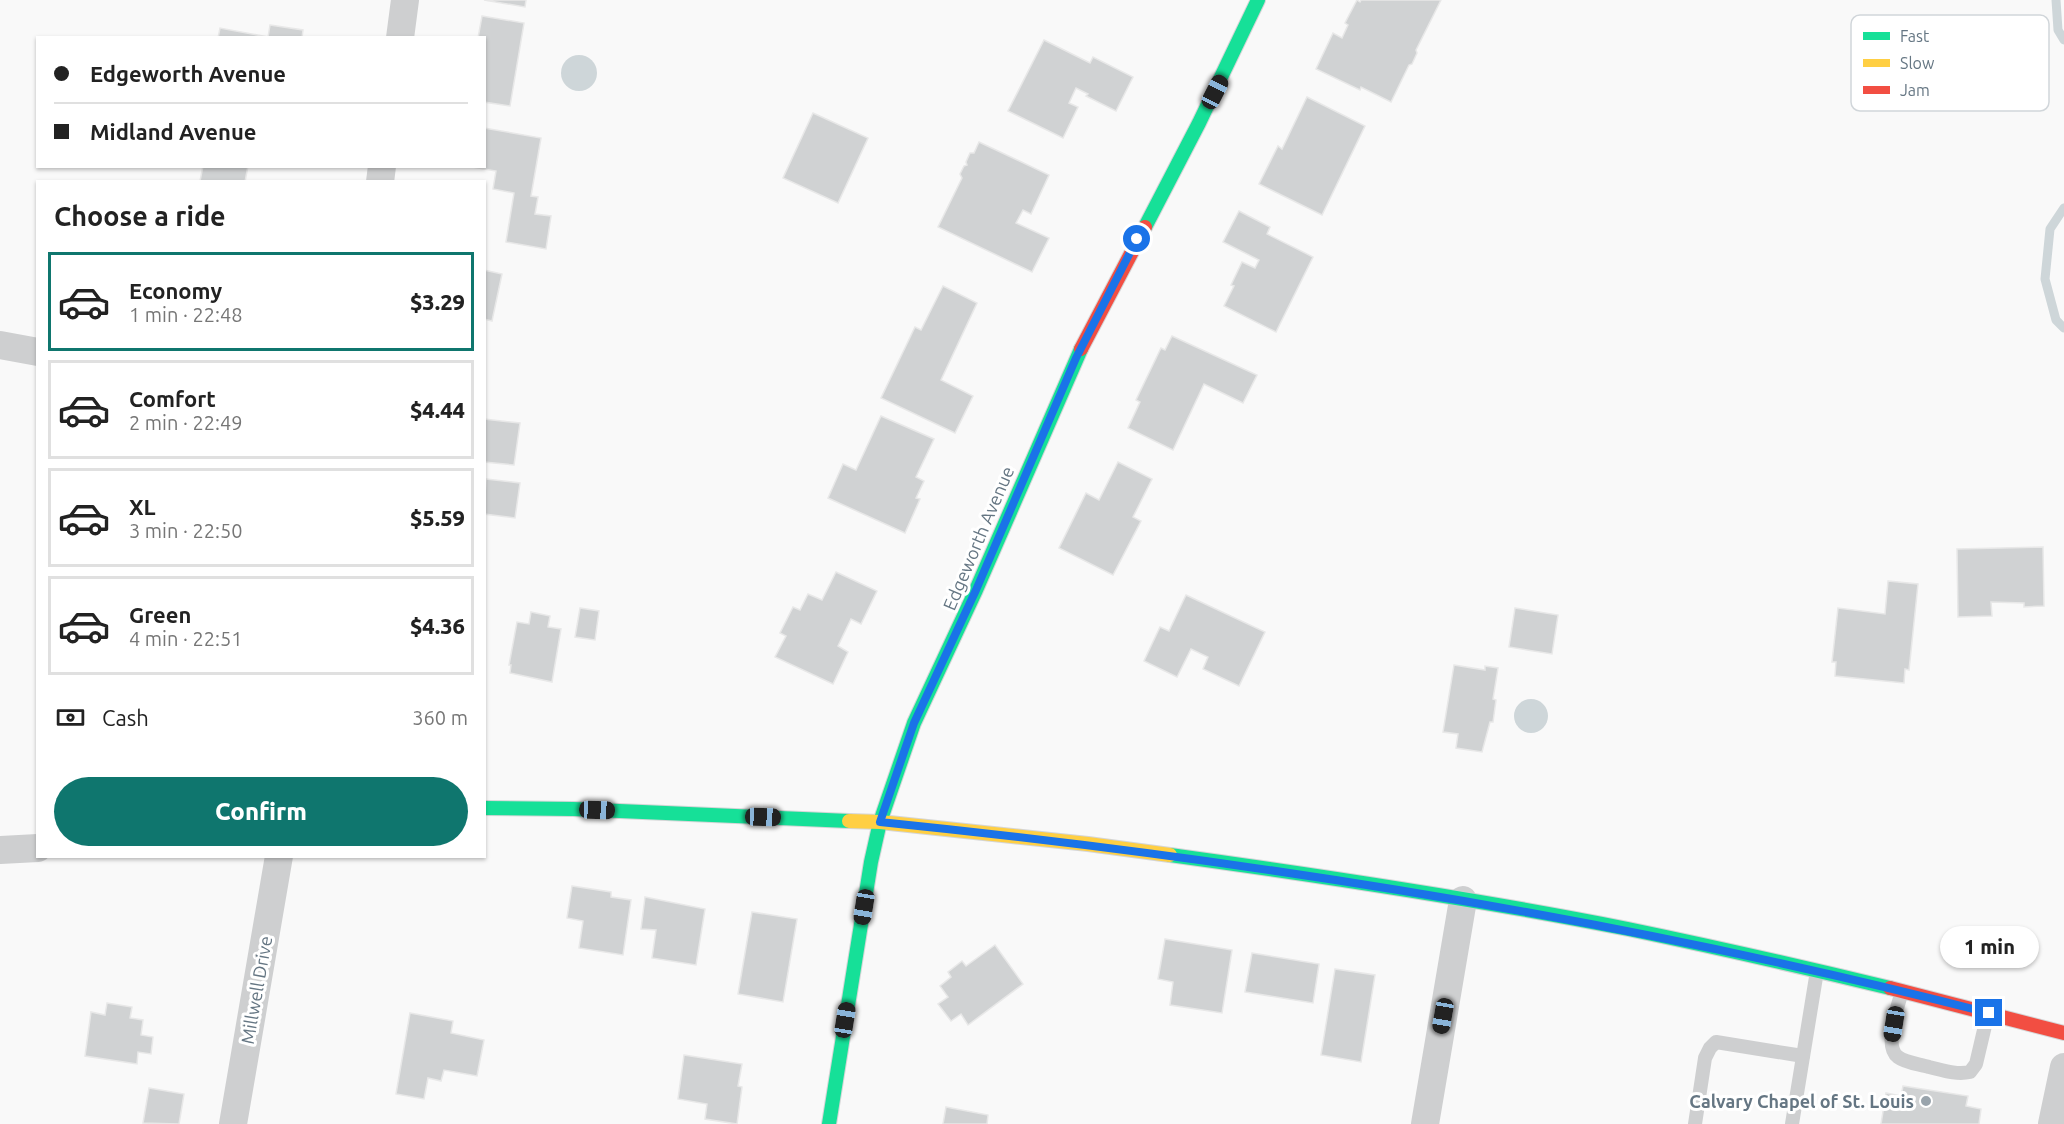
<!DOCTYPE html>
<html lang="en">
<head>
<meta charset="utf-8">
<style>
  body { margin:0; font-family:Ubuntu,sans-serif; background:#f6f6f6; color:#222; height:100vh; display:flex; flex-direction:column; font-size:22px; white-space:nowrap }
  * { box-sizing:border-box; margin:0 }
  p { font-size:20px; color:#767676 }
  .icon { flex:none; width:33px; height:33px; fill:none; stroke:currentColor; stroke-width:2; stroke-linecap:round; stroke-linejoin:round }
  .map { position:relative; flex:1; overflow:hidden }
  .drawer { position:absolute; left:36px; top:180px; width:450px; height:678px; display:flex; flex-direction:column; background:#fff; border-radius:0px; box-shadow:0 2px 4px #0004 }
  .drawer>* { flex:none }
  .hud { position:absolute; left:36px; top:36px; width:450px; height:132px; border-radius:0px; box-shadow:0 2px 4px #0004; display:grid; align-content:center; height:132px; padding:0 18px; background:#fff }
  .end { position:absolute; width:27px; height:27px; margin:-14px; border:8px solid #1a73e8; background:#fff; box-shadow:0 0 0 3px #fff }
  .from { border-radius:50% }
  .bubble { position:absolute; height:42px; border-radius:21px; background:#fff; box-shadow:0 2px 4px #0004; font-size:20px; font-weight:800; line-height:42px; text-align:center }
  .car { position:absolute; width:18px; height:36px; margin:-18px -9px; border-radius:8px; box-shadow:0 0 4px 2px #0007; background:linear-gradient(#222 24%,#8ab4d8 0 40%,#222 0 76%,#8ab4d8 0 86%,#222 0) }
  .hud b { display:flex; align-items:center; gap:21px; height:57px; font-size:22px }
  .hud b+b { border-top:2px solid #e0e0e0 }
  .hud i { width:15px; height:15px; background:#222 }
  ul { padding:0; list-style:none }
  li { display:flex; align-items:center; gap:18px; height:99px; margin:0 12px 9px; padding:0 6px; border:3px solid #e0e0e0; border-radius:0px }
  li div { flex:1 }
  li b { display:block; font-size:22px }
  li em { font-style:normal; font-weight:800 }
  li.current { border-color:#0f766e }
  li>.icon { width:54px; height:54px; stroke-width:1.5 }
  h2 { padding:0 18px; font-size:27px; line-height:72px }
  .pay { display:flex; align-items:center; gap:15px; height:66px; padding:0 18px; font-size:22px }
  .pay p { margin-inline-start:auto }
  .primary-button { display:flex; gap:12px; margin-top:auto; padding:12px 18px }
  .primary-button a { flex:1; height:69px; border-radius:36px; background:#0f766e; color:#fff; font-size:24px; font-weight:800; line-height:69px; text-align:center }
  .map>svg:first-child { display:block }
</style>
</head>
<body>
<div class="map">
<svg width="2064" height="1124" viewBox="0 0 2064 1124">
  <rect width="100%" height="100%" fill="#f9f9f9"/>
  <g fill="#ced6d9">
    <circle cx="579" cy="73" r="18"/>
    <circle cx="1531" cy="716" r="17"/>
  </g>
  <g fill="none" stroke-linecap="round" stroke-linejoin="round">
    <g stroke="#ced6d9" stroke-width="9">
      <polyline points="2056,0 2058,30 2064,40"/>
      <polyline points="2064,208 2050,229 2045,279 2056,320 2064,328"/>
    </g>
  </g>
  <g fill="#d0d2d3" stroke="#e8e8e8" stroke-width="1.5">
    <polygon points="484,0 526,0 525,7"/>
    <polygon points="1357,0 1360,2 1361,0 1441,0 1416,50 1417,53 1412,64 1409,65 1391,102 1361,87 1360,90 1316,69 1333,33 1342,38 1348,25 1345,23"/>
    <polygon points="482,16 524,23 510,106 484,102 484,38 478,38"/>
    <polygon points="270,25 303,30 302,38 218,38 220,28 268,37"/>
    <polygon points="1044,40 1090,63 1093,57 1133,77 1116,111 1086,96 1088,94 1076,88 1069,103 1078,107 1063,138 1008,111"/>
    <polygon points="1307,97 1365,126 1322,215 1259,184 1278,146 1282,149"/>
    <polygon points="813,113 868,138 838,203 783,178"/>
    <polygon points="484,128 541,138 531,196 538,197 535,214 551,216 546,249 506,242 514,193 493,189 496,171 472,167 484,166"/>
    <polygon points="979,142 1049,175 1031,214 1023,210 1016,223 1049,238 1032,272 938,227 962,178 960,174 964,166 967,165 966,162 970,153 974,153"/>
    <polygon points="203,166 248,166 245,182 200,181"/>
    <polygon points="1239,211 1270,227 1267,234 1313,257 1276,332 1224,306 1234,286 1231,285 1242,262 1255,268 1259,260 1223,242"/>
    <polygon points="484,270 502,274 492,321 484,319"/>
    <polygon points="943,286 977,303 941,380 973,396 955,433 881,398 915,327 921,330"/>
    <polygon points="1172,336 1257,375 1243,403 1204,384 1173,450 1128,428 1140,402 1136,400 1161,348 1165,350"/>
    <polygon points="881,416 934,439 916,477 924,481 916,498 920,499 905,533 828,498 843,464 856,470"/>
    <polygon points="484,419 520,423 514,465 484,462"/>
    <polygon points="1118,462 1152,479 1133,517 1141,521 1113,575 1059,548 1086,493 1099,500"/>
    <polygon points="486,479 520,483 515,518 484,514"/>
    <polygon points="2043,547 2044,606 2024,607 2024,603 1991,602 1992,616 1958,617 1957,549"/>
    <polygon points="836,572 877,591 861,624 851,619 838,646 848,652 833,684 775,657 786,636 780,633 793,607 800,610 808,594 822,600"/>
    <polygon points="1888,581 1918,584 1909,670 1905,669 1904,683 1835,676 1836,662 1832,662 1838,608 1885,614"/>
    <polygon points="1186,595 1265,632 1239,686 1203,669 1208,657 1191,649 1177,677 1144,661 1160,627 1169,631"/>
    <polygon points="580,608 599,611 595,640 575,637"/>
    <polygon points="1515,608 1558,615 1552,654 1509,647"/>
    <polygon points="531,612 550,616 548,627 561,629 552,682 510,673 511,665 509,665 517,622 529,624"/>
    <polygon points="1454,665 1485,670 1485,666 1498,668 1493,699 1496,700 1493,722 1490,722 1482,752 1456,748 1458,734 1443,732"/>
    <polygon points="572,886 611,892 611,897 631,900 623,955 579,948 583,921 567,918"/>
    <polygon points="645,897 705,909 696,965 652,958 656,930 641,929"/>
    <polygon points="752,912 797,919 783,1002 738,994"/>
    <polygon points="1165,939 1232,950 1222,1013 1170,1005 1173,982 1158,979"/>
    <polygon points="995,945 1023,984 968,1025 961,1014 951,1021 938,1004 948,997 940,986 951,977 948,972 962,961 966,966"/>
    <polygon points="1252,953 1319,964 1313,1003 1245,992"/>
    <polygon points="1335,969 1375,975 1361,1062 1321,1055"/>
    <polygon points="107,1003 132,1007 130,1018 143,1020 141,1035 153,1037 151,1054 138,1052 137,1064 85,1056 91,1012 105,1015"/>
    <polygon points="410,1013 453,1021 451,1033 484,1040 477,1076 444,1070 441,1081 428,1078 424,1099 396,1094"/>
    <polygon points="684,1055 742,1064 738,1086 742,1087 737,1124 705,1119 707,1104 678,1099"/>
    <polygon points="1903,1086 1968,1096 1966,1106 1981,1109 1979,1124 1881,1124 1886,1093 1901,1096"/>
    <polygon points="149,1088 184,1094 179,1124 143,1123"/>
    <polygon points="946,1107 988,1115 987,1124 943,1124"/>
  </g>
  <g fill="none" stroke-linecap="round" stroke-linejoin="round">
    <g stroke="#d5d6d7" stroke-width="16">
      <g id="fast">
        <polyline points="1145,227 1199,123 1258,0"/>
        <polyline points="484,808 573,809 849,821"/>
        <path d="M1170 855C1323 876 1476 899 1628 929 1715 947 1803 967 1890 988"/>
        <polyline points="829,1124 871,862 880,822 914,723 976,590 1081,349"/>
      </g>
    </g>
    <g stroke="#d5d6d7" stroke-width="16">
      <polyline id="slow" points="849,821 880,822 1088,844 1170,855"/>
    </g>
    <g stroke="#d5d6d7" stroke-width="16">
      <g id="jam">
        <polyline points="1081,349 1145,227"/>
        <polyline points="1890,988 2064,1033"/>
      </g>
    </g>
    <g stroke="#cecfd0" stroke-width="14">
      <path d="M1902 991C1898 1006 1883 1046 1898 1057 1906 1063 1919 1064 1929 1067 1942 1070 1956 1075 1970 1072L1976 1064 1988 1013"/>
      <polyline points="1695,1124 1705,1058 1710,1048 1716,1042 1803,1056"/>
      <polyline points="1792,1124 1817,971"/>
    </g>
    <g stroke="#cecfd0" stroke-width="28">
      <polyline points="400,38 405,0"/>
      <polyline points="380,182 382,166"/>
      <polyline points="0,345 38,352"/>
      <polyline points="0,850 38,848"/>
      <polyline points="233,1124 279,856"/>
      <polyline points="1425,1124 1463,900"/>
      <polyline points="2052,1124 2064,1067"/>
    </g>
    <use href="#fast" stroke="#16e098" stroke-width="14"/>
    <use href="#slow" stroke="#ffcf43" stroke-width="14"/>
    <use href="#jam" stroke="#f24e42" stroke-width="14"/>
  </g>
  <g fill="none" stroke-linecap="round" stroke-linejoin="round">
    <path stroke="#1a73e8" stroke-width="8" d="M1137 239 1076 358 976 590 914 723 880 822C1254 860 1625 919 1989 1013"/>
  </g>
  <circle fill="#99a4ac" stroke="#fff" stroke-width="2" cx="1926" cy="1101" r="6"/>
  <g text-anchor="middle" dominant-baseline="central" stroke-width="6" stroke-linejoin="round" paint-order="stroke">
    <g font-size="18" fill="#657683" stroke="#fff">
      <text transform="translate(978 538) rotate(-67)">Edgeworth Avenue</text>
      <text transform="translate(256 990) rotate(-80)">Millwell Drive</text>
    </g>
    <g font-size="18" font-weight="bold" fill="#657683" stroke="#fff" text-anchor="end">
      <text x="1914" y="1101">Calvary Chapel of St. Louis</text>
    </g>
  </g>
  <rect x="1851" y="15" width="198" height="96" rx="9" fill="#fff" stroke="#d1d6da" stroke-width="1.5"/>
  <rect x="1863" y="32" width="27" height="8" fill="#16e098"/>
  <rect x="1863" y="59" width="27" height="8" fill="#ffcf43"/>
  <rect x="1863" y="86" width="27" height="8" fill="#f24e42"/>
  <g font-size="16" fill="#657683">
    <text x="1900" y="42">Fast</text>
    <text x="1900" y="69">Slow</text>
    <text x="1900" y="96">Jam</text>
  </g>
</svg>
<i class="end from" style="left:1137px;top:239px"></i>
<i class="end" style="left:1989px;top:1013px"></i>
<div class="bubble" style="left:1940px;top:926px;width:99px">1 min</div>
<i class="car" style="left:1215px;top:92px;rotate:27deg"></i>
<i class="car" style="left:597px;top:810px;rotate:92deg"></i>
<i class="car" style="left:763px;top:817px;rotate:92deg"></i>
<i class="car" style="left:864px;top:907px;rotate:189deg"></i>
<i class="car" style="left:1443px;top:1016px;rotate:190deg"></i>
<i class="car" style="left:845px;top:1020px;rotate:9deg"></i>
<i class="car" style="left:1894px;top:1024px;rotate:189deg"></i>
<div class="hud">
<b><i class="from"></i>Edgeworth Avenue</b>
<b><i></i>Midland Avenue</b>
</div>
<section class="drawer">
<h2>Choose a ride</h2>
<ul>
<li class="current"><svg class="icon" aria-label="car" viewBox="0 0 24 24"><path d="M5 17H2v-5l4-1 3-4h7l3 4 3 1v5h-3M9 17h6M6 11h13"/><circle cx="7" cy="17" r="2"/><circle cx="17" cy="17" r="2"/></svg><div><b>Economy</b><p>1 min · 22:48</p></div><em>$3.29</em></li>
<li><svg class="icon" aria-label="car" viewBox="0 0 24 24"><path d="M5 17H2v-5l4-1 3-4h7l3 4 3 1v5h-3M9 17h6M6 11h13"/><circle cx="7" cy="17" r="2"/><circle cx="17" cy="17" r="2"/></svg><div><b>Comfort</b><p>2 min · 22:49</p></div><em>$4.44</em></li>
<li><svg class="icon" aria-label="car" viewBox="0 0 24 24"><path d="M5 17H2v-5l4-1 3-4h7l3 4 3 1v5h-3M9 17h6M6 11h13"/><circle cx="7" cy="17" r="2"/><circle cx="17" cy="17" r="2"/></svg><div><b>XL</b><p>3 min · 22:50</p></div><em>$5.59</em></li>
<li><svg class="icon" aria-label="car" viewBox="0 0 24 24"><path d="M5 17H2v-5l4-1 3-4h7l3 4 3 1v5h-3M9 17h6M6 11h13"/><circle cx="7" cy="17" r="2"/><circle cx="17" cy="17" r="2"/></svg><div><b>Green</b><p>4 min · 22:51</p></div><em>$4.36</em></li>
</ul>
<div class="pay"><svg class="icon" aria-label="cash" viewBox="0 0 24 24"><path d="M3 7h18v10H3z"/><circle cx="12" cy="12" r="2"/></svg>Cash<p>360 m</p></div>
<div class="primary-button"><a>Confirm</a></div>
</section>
</div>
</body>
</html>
